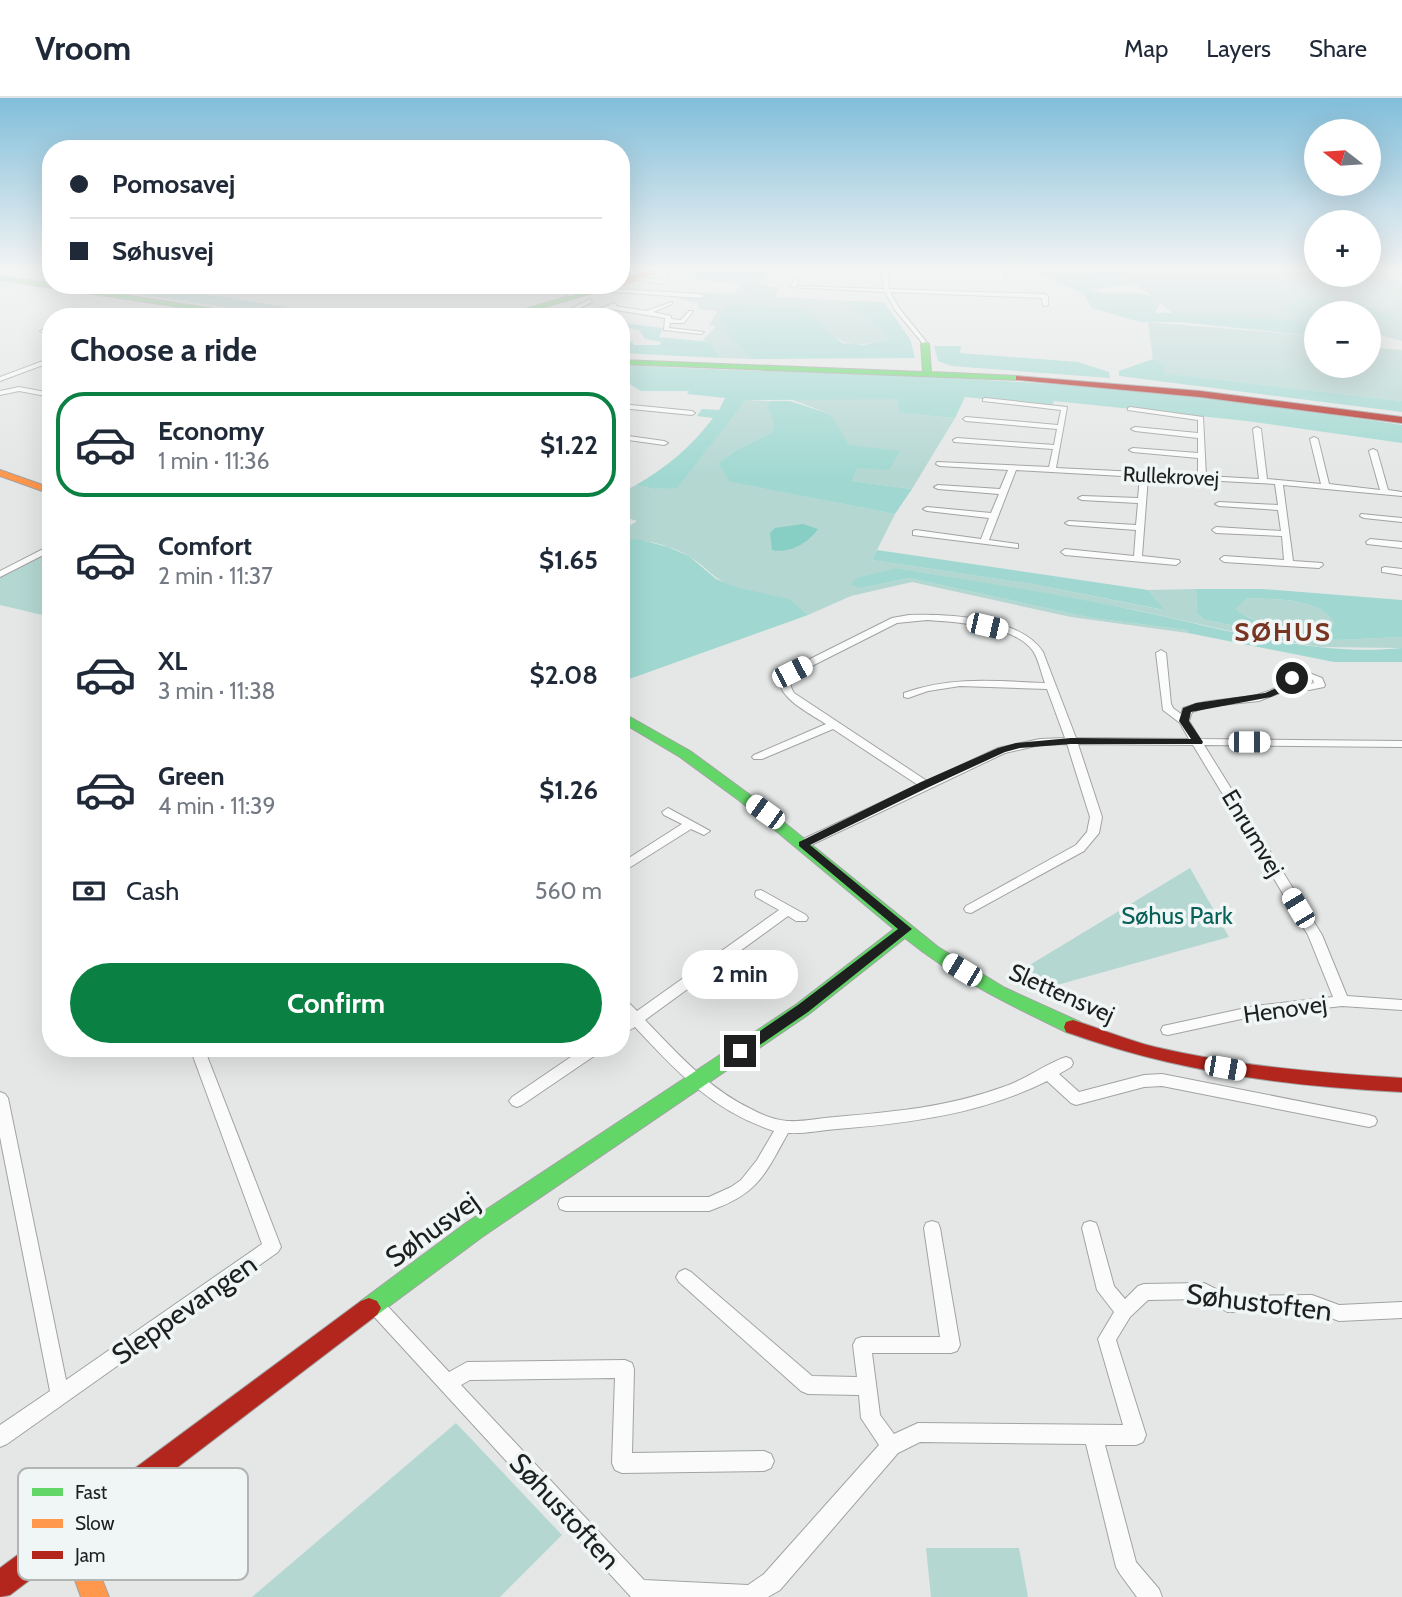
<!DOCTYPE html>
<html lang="en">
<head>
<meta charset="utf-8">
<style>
  body { margin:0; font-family:Cabin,sans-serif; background:#f2f2f3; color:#1f2937; height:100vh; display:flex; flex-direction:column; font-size:26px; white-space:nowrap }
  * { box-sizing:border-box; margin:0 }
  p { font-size:23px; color:#747a83 }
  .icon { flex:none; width:38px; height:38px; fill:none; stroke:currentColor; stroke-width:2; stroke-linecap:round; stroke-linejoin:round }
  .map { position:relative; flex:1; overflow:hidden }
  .details { position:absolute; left:42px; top:210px; width:588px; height:749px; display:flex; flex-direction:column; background:#fff; border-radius:28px; box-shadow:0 7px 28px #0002 }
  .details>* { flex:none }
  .banner { position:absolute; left:42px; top:42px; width:588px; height:154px; border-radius:28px; box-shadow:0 7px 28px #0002; display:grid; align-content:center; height:154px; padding:0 28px; background:#fff }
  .needle { width:46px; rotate:287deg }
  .controls { position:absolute; left:1304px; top:21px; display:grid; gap:14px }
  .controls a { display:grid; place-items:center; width:77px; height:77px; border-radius:50%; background:#fff; box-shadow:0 7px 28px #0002; font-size:35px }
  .end { position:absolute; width:32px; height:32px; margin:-16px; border:9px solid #1e201f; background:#fff; box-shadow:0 0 0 4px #fff }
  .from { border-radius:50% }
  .bubble { position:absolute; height:49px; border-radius:24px; background:#fff; box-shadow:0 7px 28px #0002; font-size:23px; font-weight:700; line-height:49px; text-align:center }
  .car { position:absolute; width:21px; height:42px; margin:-21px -10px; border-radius:9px; box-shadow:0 0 5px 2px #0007; background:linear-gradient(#fff 24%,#345 0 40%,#fff 0 76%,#345 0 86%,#fff 0) }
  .banner b { display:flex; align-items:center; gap:24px; height:66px; font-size:26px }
  .banner b+b { border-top:2px solid #e0e1e3 }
  .banner i { width:18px; height:18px; background:#1f2937 }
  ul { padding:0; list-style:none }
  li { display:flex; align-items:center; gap:21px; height:105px; margin:0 14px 10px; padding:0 14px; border:4px solid transparent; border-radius:28px }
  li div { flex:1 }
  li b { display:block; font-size:26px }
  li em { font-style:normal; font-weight:700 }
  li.current { border-color:#0b8043 }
  li>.icon { width:63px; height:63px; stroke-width:1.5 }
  h2 { padding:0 28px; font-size:32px; line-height:84px }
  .pay { display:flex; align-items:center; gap:18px; height:77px; padding:0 28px; font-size:26px }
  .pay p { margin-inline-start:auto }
  .button { display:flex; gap:14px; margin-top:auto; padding:14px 28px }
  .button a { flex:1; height:80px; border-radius:42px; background:#0b8043; color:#fff; font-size:28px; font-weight:700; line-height:80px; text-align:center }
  header { display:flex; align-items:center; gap:42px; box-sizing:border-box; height:98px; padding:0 35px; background:#fff; border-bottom:2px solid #e0e1e3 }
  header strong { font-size:33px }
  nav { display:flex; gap:38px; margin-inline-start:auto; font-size:24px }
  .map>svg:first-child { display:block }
</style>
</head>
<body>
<header>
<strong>Vroom</strong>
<nav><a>Map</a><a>Layers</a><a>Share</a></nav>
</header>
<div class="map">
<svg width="1402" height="1499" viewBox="0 0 1402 1499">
  <rect width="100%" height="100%" fill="#e4e7e6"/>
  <g fill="#b4d7d2">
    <polygon points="702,169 768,169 757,187 780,189 775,199 735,196 741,185 755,185 699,171"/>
    <polygon points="1021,169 1091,169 1095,175 1048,180"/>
    <polygon points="1117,169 1316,169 1316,177 1349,177 1353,182 1350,177 1368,177 1369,171 1402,170 1387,172 1385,177 1402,185 1402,243 1369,234 1369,222 1394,222 1360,204 1299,199 1303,221 1176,218 1134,184 1114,180 1124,178"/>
    <polygon points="142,187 253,187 204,197 135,190"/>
    <path d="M709 195 846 203 892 241C840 253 841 244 804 211L731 240 753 261 721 260 710 244 703 242 716 228 709 227 718 213 699 211 698 205 678 201 690 197Z"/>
    <polygon points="1148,224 1316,238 1316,268 1368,268 1369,249 1402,252 1402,303 1162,275 1165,265 1153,261"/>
    <polygon points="790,301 897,301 899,315 955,320 912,391 852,383 858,370 830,316"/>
    <path d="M746 302 770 303 767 309 773 323 772 334 738 351 718 365 731 384 895 416 872 462 1032 486 1163 512 1148 492 1196 491 1197 516 1205 522 1295 539 1338 542 1402 539V550L1319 549 1257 539 1136 512 898 470 862 490 909 480 1092 520 1187 532 1188 535 1071 519 912 484 851 498 808 517C777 492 766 500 733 489 715 482 705 468 689 458 669 447 643 440 621 443V433L637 423 621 418V395L636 387 654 391 677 389Z"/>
    <polygon points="51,453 51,519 0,507 0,480 24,464"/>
    <path d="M1247 500C1277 502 1317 499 1336 525L1325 533C1294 530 1260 529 1234 511Z"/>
    <polygon points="1190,770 1229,839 1032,894 1005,882"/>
    <polygon points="456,1325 562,1437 500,1499 252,1499"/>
    <polygon points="926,1450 1019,1450 1028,1499 931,1499"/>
  </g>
  <g fill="#a0d8d1" fill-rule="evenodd">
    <polygon points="669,169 760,175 755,185 697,183 693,173 665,171"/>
    <path d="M1091 169H1117L1125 178 1116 180 1135 185 1091 192C1116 202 1137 187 1161 204L1155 215H1175L1176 218 1300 221 1286 209 1288 203 1298 199 1360 204 1396 222H1369L1368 215H1316V238L1179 224H1140L1092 210 1084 196 1048 180 1094 175Z"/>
    <path d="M72 187C160 187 248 201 334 219H295Z"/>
    <polygon points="846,203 884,204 910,241 915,260 753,261 731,240 719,222 728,205 804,211 842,245 864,247 891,241"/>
    <polygon points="621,225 663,230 659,239 710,244 721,260 621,255 621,240 632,244 634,247 660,247 661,244 645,241 639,232 621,228"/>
    <polygon points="934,248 961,248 960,255 1078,264 1109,274 1110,280 951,268 938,263"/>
    <polygon points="1153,261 1165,265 1163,275 1402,303 1402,314 1119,278 1119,273"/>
    <path d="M621 267C753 274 886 275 1018 284 1147 292 1275 307 1402 327V345L1247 323 1054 303 1052 308 965 299 955 320 899 315 897 301 746 302 677 390 654 391 636 387C666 370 692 348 713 320L697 318 702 311 719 312 725 300 687 296 689 293H641L621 281Z"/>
    <polygon points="770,303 790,303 830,316 849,347 900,353 889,372 858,370 852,383 912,391 895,416 730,384 718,365 738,351 772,334 773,323 767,309"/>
    <polygon points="637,441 668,449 689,458 716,481 735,489 789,501 808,517 621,584 621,443"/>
    <polygon points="877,452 1148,492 1164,512 1032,486 872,462"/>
    <path d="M898 470C978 484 1060 496 1139 513 1225 531 1314 559 1402 550V564H1334L1188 535 1187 532 1092 520 909 480 862 490 851 487 856 480Z"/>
    <path d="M1196 491H1263L1402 502V539L1338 542 1295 539 1205 522 1197 516ZM1247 500C1276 502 1318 499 1335 525L1325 533C1294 530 1260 530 1235 511Z"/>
  </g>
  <path fill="#87cec5" d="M803 426 818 431C808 445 789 456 772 452L770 435 775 430Z"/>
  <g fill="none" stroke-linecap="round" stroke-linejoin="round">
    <g stroke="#a1a3a3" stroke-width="2">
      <g id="street">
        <polygon points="797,169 802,169 799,173"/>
        <polygon points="848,169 853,169 852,175 847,174"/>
        <polygon points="881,169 887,169 889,191 1045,196 1048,198 1048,207 1043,208 1042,200 890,194 899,210 928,246 925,248 895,212 885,194 790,189 795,181 798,183 796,188 884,191"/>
        <polygon points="899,169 1001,172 1004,174 1005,181 1000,182 999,175"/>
        <polygon points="664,178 669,179 662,186 633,181 636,179 661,182"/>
        <polygon points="541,187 549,187 578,198 573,199"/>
        <polygon points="600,190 701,196 704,198 701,200 598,193"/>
        <polygon points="590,201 592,204 578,211 594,213 614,205 617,207 615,208 646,213 672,204 672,206 653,214 671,218 671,221 681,222 689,213 693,213 684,225 670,225 669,230 704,234 701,236 664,232 665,220 610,211 595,217 569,212"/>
        <polygon points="548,215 563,219 546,218"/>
        <polygon points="87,217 90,218 91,219 84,219"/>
        <polygon points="51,229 51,233 43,235 40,233"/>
        <polygon points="51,260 51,264 0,283 0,279"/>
        <polygon points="19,289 51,295 51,299 19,293 0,297 0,293"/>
        <polygon points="985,300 1067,309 1056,370 1198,377 1198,360 1133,354 1129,352 1133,350 1198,355 1198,340 1135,333 1131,331 1135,329 1198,335 1198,322 1128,312 1128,310 1130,309 1203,319 1206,378 1259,381 1253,331 1257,329 1261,331 1267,381 1321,386 1310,341 1314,339 1318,341 1329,386 1380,392 1369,353 1373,351 1377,353 1388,392 1402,394 1402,398 1283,387 1293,463 1322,465 1323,467 1319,470 1224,464 1220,461 1224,458 1284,462 1282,438 1216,435 1212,432 1216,429 1281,433 1278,412 1219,408 1215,406 1219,404 1278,407 1275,386 1148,379 1142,458 1179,462 1180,464 1176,467 1065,457 1061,454 1065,451 1134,458 1136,432 1069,427 1065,425 1069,423 1136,427 1138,405 1082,402 1078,400 1082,398 1138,400 1140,379 1016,372 989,442 1018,446 1018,450 913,437 913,433 916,432 981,441 989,420 927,413 923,411 927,409 991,415 999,396 938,391 934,389 938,387 1000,391 1008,372 940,368 936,366 937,364 1049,369 1053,351 954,344 953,342 957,340 1054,347 1057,331 966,323 963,321 966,319 1058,327 1061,312 983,303 983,301"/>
        <polygon points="621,306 692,313 695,315 692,317 621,310"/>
        <polygon points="621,337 664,343 668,345 664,347 621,341"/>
        <polygon points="1361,416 1402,420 1402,424 1364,420 1360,418"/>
        <polygon points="1370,441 1402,444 1402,450 1367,446 1366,444"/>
        <polygon points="51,447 51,453 0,479 0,473"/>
        <polygon points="1385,469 1402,471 1402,477 1382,474 1382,470"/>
        <path d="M909 517C947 516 1021 519 1043 554L1076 640 1189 641 1180 625 1163 612 1156 555 1161 552 1166 555 1171 606 1173 610 1181 616 1183 610C1206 601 1228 602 1251 598 1265 596 1277 589 1289 584V576L1304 573 1322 580 1325 587 1324 589 1309 592 1297 588 1259 603 1211 608 1192 614 1189 623 1200 641 1402 643V649L1204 647 1322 837 1347 898 1402 902V912L1342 908 1255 918 1168 937 1163 936 1161 932 1163 928 1255 908 1333 899 1308 837 1193 647 1078 646 1102 719 1099 735 1084 753 971 815 966 814 964 811 966 808 1076 747 1087 734 1090 719 1067 646 1040 647 1005 655 807 749H799L797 746 799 743 918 687 833 631 762 661H754L752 659 754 657 826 626C814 618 774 598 781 581 782 580 788 573 788 572L892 520ZM927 522C956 524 1015 527 1033 553 1039 562 1041 575 1045 585 996 583 951 578 904 595V599L908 600 928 593 960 588 1047 591 1065 640 1040 641 998 650 927 683 794 595C789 587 790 583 796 576L897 525ZM1304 579 1313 582 1314 585 1310 586 1298 580Z"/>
        <polygon points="668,710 710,733 704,737 691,731 621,775 621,765 682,726 664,717 662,714"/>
        <path d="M761 792 806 817 808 820 806 823H796L788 818 645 922C677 955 709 991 751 1011 762 1017 775 1022 787 1023 803 1024 819 1020 835 1019 892 1014 949 1009 1003 989 1025 982 1045 966 1066 959L1071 961 1073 965 1071 969 1059 976 1079 994 1144 977 1162 976 1369 1017 1375 1019 1377 1023 1375 1027 1369 1029 1162 988 1144 989 1076 1007 1071 1005 1047 983C981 1016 910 1025 837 1031 821 1032 805 1036 788 1035 764 1078 758 1096 709 1113H566L560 1111 558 1106 560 1101 566 1099H709L731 1089 741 1082 757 1062 774 1033C713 1013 677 974 635 929L621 937V924L627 921 621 915V901L626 902 637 913 779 812 756 799 755 796 756 793Z"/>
        <polygon points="190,950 204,950 281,1149 278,1154 7,1346 0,1349 0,1327 50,1293 0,1039 0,994 5,996 8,1000 66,1282 262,1146"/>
        <polygon points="584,950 602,950 600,954 522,1007 517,1009 512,1007 509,1003 512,999"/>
        <polygon points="932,1123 938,1125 940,1130 960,1247 957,1253 951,1255 872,1255 880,1317 894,1336 918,1325 1123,1327 1098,1241 1114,1214 1097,1192 1082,1130 1084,1125 1090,1123 1096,1125 1098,1130 1114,1188 1125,1201 1138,1188 1144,1186 1204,1185 1230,1198 1312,1197 1339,1207 1402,1204 1402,1220 1339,1223 1312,1213 1228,1214 1202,1201 1148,1202 1130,1219 1116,1242 1146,1337 1143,1344 1136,1347 1105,1347 1136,1464 1159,1491 1162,1499 1137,1499 1120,1476 1116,1469 1086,1346 920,1344 898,1355 780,1492 768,1499 631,1499 368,1212 365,1206 368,1200 374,1198 380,1200 449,1274 467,1264 625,1262 632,1265 634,1271 632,1355 764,1353 771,1356 774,1363 771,1370 764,1373 622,1375 615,1372 612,1365 615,1280 470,1282 461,1287 644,1482 748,1487 764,1476 879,1347 861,1320 859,1297 808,1296 801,1293 679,1184 676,1179 679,1174 685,1171 691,1174 812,1278 857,1279 853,1247 856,1241 862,1239 940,1239 924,1130 926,1125"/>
      </g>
    </g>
    <g stroke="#a1a3a3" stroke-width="2">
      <g id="fast">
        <polygon points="0,178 268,219 247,219 0,182"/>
        <polygon points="607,187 619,187 511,219 498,219"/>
        <polygon points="925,244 929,246 931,274 1019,278 1023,280 1019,282 621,266 621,262 923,274 921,246"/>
        <path d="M621 614 690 653 750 697 938 849 1005 890 1080 924 1082 929 1080 934 1073 936 1066 934C1010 907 954 880 905 840L809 916 482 1139 377 1217 369 1220 361 1217 357 1210 361 1203 466 1125 797 906 894 831 740 703 680 659 621 624Z"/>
      </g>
    </g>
    <g stroke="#a1a3a3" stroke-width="2">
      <g id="slow">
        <polygon points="657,169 667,169 623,187 618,187 621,187 621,183"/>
        <polygon points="0,372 51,390 51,396 0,378"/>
        <polygon points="71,1422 80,1426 109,1499 81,1499 58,1435 62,1426"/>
      </g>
    </g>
    <g stroke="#a1a3a3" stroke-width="2">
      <g id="jam">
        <polygon points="1016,278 1200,293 1402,319 1402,325 1200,299 1019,282 1016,282"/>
        <path d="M1073 922C1101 931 1127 942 1155 949 1236 968 1319 975 1402 980V994C1285 988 1177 974 1066 934L1064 929 1066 924Z"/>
        <polygon points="369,1200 377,1203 381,1210 377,1217 10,1497 0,1499 0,1470 361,1203"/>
      </g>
    </g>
    <use href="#street" fill="#fbfbfb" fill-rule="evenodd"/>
    <use href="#fast" fill="#63d668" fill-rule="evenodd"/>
    <use href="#slow" fill="#ff974d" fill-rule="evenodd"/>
    <use href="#jam" fill="#b3261e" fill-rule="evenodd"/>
  </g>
  <linearGradient id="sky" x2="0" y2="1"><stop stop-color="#81beda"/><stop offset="0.45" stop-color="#f3f4f4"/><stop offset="1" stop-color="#f3f4f4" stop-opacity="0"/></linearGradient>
  <rect width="1402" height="379" fill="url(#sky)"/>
  <polygon fill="#1e201f" points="1292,577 1298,583 1298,587 1271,599 1191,614 1189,623 1203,644 1202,646 1071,646 1020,650 1005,654 929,689 810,747 912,831 808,914 745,957 735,957 735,950 798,907 898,831 799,748 799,744 921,684 998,650 1016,645 1071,640 1191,641 1179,623 1183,610 1196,605 1265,595 1290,584 1287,580"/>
  <g text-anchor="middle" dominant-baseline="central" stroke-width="7" stroke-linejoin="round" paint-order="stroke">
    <g font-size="21" fill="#1e201f" stroke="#f0f6f5">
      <text transform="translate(1171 378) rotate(3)">Rullekrovej</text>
    </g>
    <g font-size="24" fill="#1e201f" stroke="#f0f6f5">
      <text transform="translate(1253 735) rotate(59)">Enrumvej</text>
      <text transform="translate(1062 895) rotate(24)">Slettensvej</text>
      <text transform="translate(1285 911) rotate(-8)">Henovej</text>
    </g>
    <g font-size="24" fill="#086058" stroke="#f0f6f5">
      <text x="1177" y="817">Søhus Park</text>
    </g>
    <g font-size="26" font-weight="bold" letter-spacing="2" fill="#793524" stroke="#f0f6f5">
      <text x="1283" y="534">SØHUS</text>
    </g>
    <g font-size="28" fill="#1e201f" stroke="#f0f6f5">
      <text transform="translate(432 1131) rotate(-36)">Søhusvej</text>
      <text transform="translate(1259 1204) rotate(7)">Søhustoften</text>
      <text transform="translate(184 1211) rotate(-35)">Sleppevangen</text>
      <text transform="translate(565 1413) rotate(47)">Søhustoften</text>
    </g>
  </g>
  <rect x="18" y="1370" width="230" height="112" rx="10" fill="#f0f6f5" stroke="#b1b6b5" stroke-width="2"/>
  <rect x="32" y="1390" width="31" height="8" fill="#63d668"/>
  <rect x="32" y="1421" width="31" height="9" fill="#ff974d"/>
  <rect x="32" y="1453" width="31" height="8" fill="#b3261e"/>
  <g font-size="19" fill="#1e201f">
    <text x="75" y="1401">Fast</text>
    <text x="75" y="1432">Slow</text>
    <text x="75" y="1464">Jam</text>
  </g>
</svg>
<div class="controls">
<a><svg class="needle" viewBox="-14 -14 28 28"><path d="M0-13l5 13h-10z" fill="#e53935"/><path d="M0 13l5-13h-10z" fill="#747a83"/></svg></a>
<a>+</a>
<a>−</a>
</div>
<i class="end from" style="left:1292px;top:580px"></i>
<i class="end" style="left:740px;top:953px"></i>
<div class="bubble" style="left:682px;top:852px;width:116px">2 min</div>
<i class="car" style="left:987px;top:528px;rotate:103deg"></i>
<i class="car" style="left:792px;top:574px;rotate:63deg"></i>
<i class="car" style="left:1249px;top:644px;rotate:90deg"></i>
<i class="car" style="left:765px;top:714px;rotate:306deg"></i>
<i class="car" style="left:1298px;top:810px;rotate:329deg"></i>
<i class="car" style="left:962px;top:872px;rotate:301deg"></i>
<i class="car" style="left:1225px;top:970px;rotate:100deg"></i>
<div class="banner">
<b><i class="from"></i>Pomosavej</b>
<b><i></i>Søhusvej</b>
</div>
<section class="details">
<h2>Choose a ride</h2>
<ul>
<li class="current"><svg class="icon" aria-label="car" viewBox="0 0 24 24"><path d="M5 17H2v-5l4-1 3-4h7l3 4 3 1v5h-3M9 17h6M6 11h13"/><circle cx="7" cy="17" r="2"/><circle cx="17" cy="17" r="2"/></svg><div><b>Economy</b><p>1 min · 11:36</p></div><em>$1.22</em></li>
<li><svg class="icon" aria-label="car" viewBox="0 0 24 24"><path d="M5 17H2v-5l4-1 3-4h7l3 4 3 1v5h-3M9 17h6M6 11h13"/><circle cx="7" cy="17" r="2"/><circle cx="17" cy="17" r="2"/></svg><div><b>Comfort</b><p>2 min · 11:37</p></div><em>$1.65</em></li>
<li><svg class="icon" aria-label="car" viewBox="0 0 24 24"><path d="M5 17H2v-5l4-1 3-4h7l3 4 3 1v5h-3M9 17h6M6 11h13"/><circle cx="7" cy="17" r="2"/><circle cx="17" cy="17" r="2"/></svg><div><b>XL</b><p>3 min · 11:38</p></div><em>$2.08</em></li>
<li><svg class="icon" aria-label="car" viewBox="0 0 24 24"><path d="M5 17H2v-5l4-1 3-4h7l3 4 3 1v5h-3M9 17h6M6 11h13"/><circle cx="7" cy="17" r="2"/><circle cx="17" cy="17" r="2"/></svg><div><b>Green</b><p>4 min · 11:39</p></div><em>$1.26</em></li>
</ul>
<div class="pay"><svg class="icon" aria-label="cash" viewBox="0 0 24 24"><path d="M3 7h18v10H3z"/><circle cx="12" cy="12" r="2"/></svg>Cash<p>560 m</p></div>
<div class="button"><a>Confirm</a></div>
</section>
</div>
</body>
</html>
